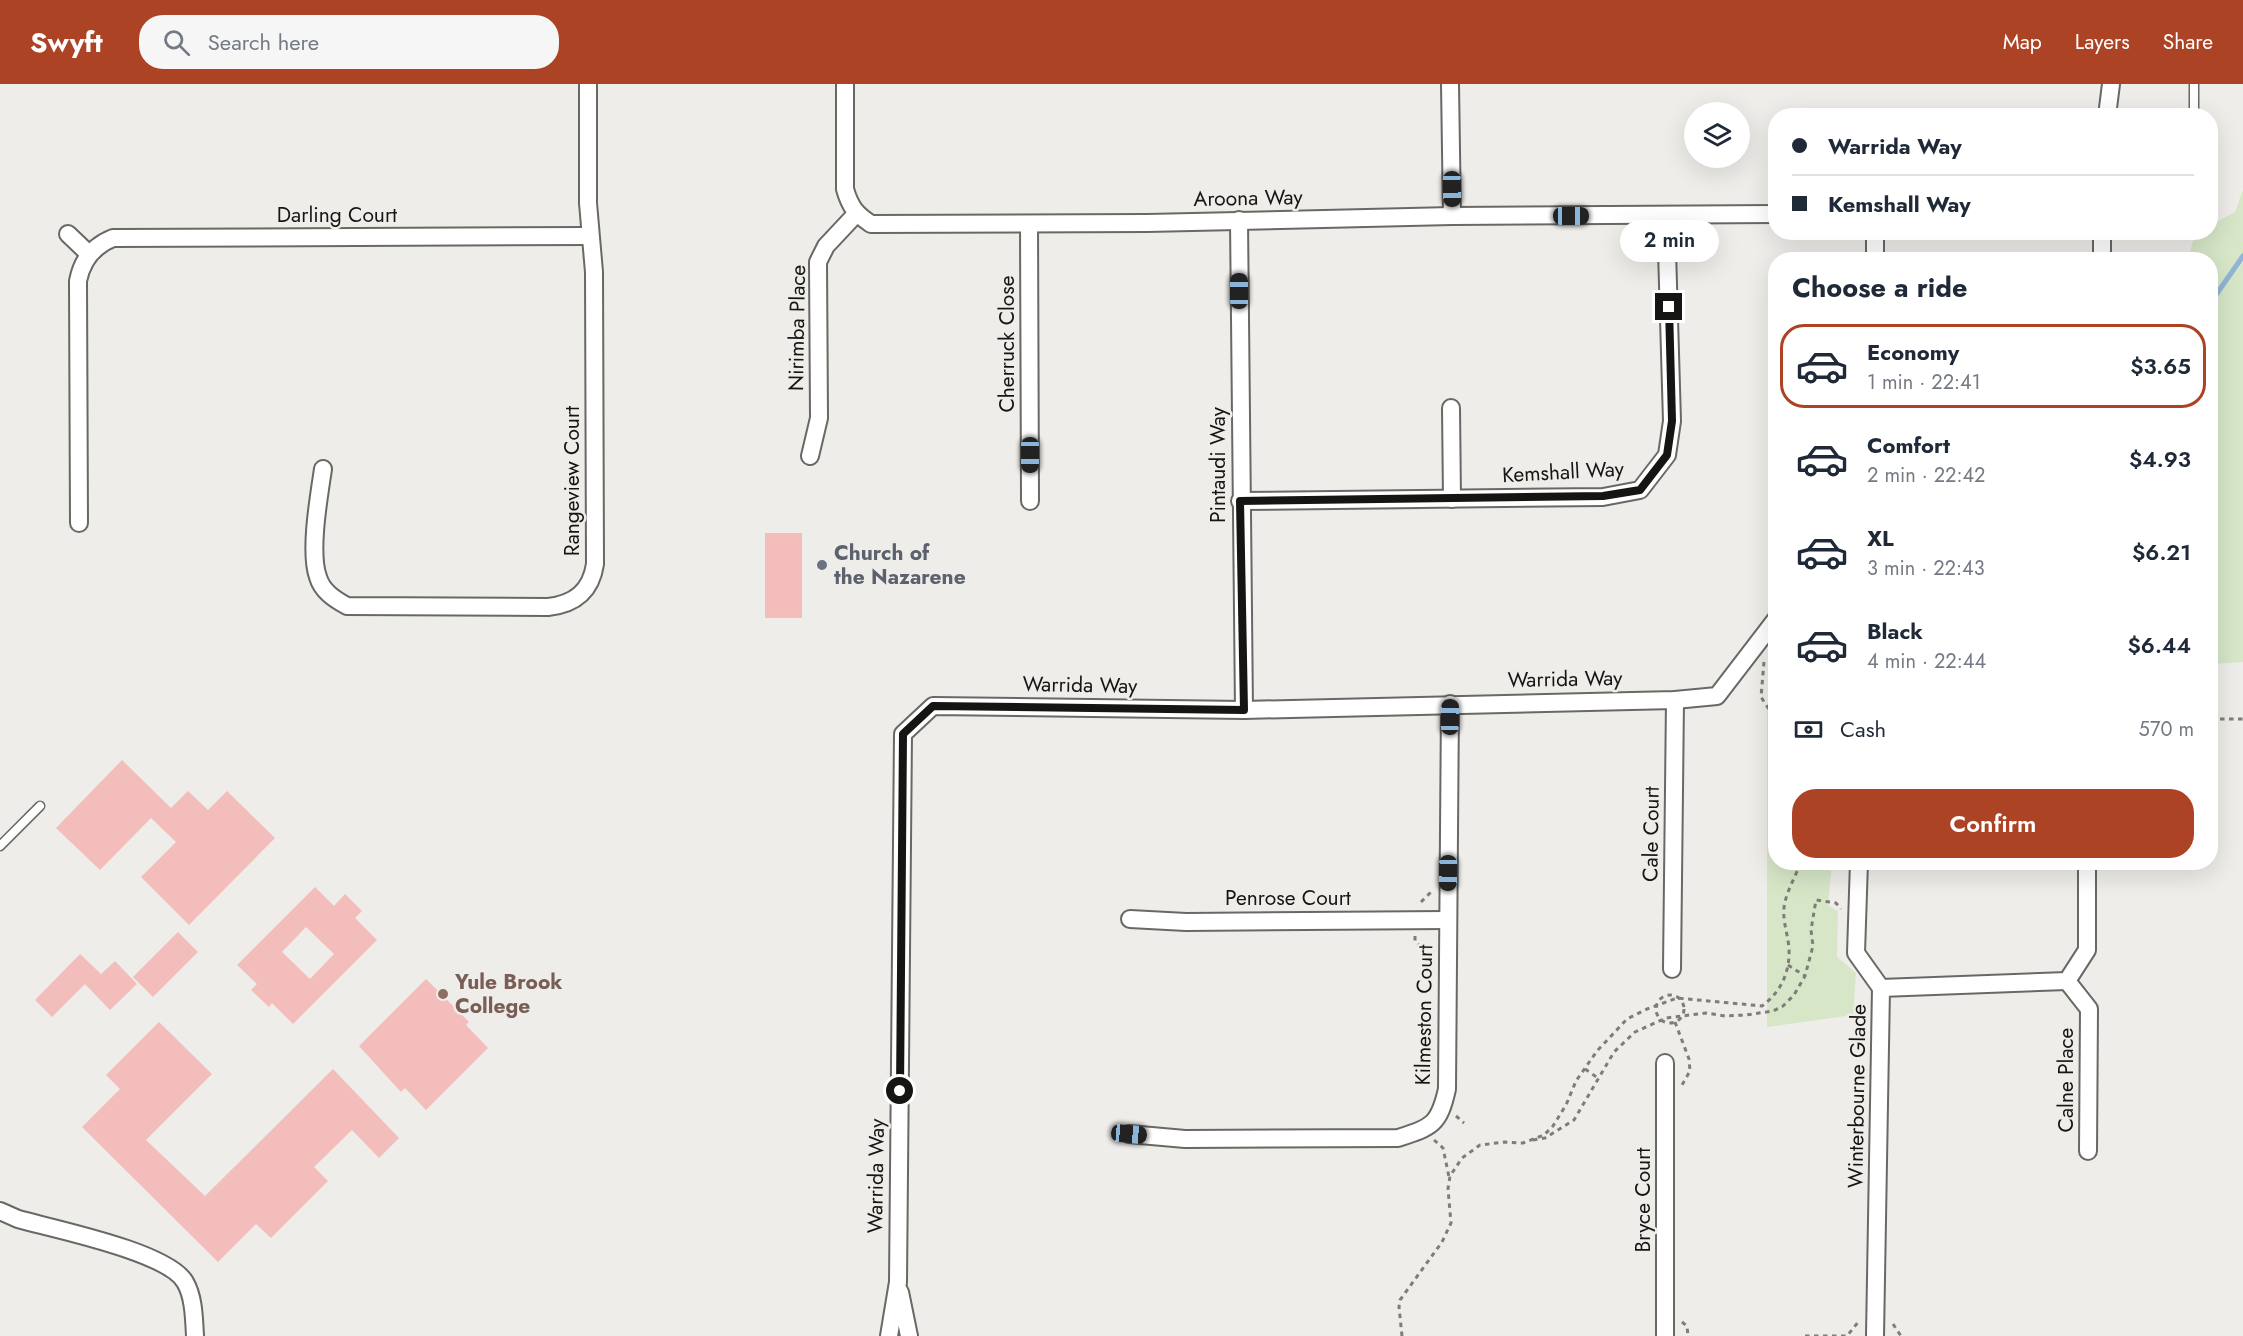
<!DOCTYPE html>
<html lang="en">
<head>
<meta charset="utf-8">
<style>
  body { margin:0; font-family:Jost,sans-serif; background:#f6f6f7; color:#1f2937; height:100vh; display:flex; flex-direction:column; font-size:22px; white-space:nowrap }
  * { box-sizing:border-box; margin:0 }
  p { font-size:20px; color:#747a83 }
  .icon { flex:none; width:33px; height:33px; fill:none; stroke:currentColor; stroke-width:2; stroke-linecap:round; stroke-linejoin:round }
  .map { position:relative; flex:1; overflow:hidden }
  .drawer { position:absolute; left:1768px; top:168px; width:450px; height:618px; display:flex; flex-direction:column; background:#fff; border-radius:24px; box-shadow:0 6px 24px #0002 }
  .drawer>* { flex:none }
  .hud { position:absolute; left:1768px; top:24px; width:450px; height:132px; border-radius:24px; box-shadow:0 6px 24px #0002; display:grid; align-content:center; height:132px; padding:0 24px; background:#fff }
  .controls { position:absolute; left:1684px; top:18px; display:grid; gap:12px }
  .controls a { display:grid; place-items:center; width:66px; height:66px; border-radius:50%; background:#fff; box-shadow:0 6px 24px #0002; font-size:30px }
  .end { position:absolute; width:27px; height:27px; margin:-14px; border:8px solid #151513; background:#fff; box-shadow:0 0 0 3px #fff }
  .from { border-radius:50% }
  .bubble { position:absolute; height:42px; border-radius:21px; background:#fff; box-shadow:0 6px 24px #0002; font-size:20px; font-weight:600; line-height:42px; text-align:center }
  .car { position:absolute; width:18px; height:36px; margin:-18px -9px; border-radius:8px; box-shadow:0 0 4px 2px #0007; background:linear-gradient(#222 24%,#8ab4d8 0 40%,#222 0 76%,#8ab4d8 0 86%,#222 0) }
  .hud b { display:flex; align-items:center; gap:21px; height:57px; font-size:22px }
  .hud b+b { border-top:2px solid #e0e1e3 }
  .hud i { width:15px; height:15px; background:#1f2937 }
  ul { padding:0; list-style:none }
  li { display:flex; align-items:center; gap:18px; height:84px; margin:0 12px 9px; padding:0 12px; border:3px solid transparent; border-radius:24px }
  li div { flex:1 }
  li b { display:block; font-size:22px }
  li em { font-style:normal; font-weight:600 }
  li.current { border-color:#ab4324 }
  li>.icon { width:54px; height:54px; stroke-width:1.5 }
  h2 { padding:0 24px; font-size:27px; line-height:72px }
  .pay { display:flex; align-items:center; gap:15px; height:66px; padding:0 24px; font-size:22px }
  .pay p { margin-inline-start:auto }
  .primary-button { display:flex; gap:12px; margin-top:auto; padding:12px 24px }
  .primary-button a { flex:1; height:69px; border-radius:24px; background:#ab4324; color:#fff; font-size:24px; font-weight:600; line-height:69px; text-align:center }
  header { display:flex; align-items:center; gap:36px; box-sizing:border-box; height:84px; padding:0 30px; background:#ab4324; color:#fff }
  header strong { font-size:28px }
  nav { display:flex; gap:33px; margin-inline-start:auto; font-size:21px }
  .search { width:420px; height:54px; background:#f6f6f7; display:flex; align-items:center; gap:15px; box-sizing:border-box; padding:0 21px; border-radius:24px; color:#747a83; font-size:22px }
  .map>svg:first-child { display:block }
</style>
</head>
<body>
<header>
<strong>Swyft</strong>
<div class="search"><svg class="icon" aria-label="search" viewBox="0 0 24 24"><circle cx="10" cy="10" r="6"/><path d="M15 15l6 6"/></svg>Search here</div>
<nav><a>Map</a><a>Layers</a><a>Share</a></nav>
</header>
<div class="map">
<svg width="2243" height="1252" viewBox="0 0 2243 1252">
  <rect width="100%" height="100%" fill="#efede9"/>
  <g fill="#d6e6c7">
    <polygon points="2243,106 2243,578 2211,580 2211,176 2188,175 2195,150 2211,148 2211,141 2235,128"/>
    <polygon points="1776,558 1776,778 1832,779 1828,821 1838,827 1837,873 1856,889 1853,931 1767,943 1767,632 1771,564"/>
  </g>
  <g fill="none" stroke-linecap="round" stroke-linejoin="round">
    <polyline stroke="#91b5d6" stroke-width="5" points="2211,218 2243,172"/>
  </g>
  <g fill="#f2bdbb" fill-rule="evenodd">
    <rect x="765" y="449" width="37" height="85"/>
    <polygon points="122,676 171,724 188,707 208,726 227,707 275,754 189,841 141,793 176,758 151,734 100,786 56,744"/>
    <path d="M315 803 334 822 345 810 362 827 355 834 377 856 293 940 272 919 269 923 251 906 257 900 237 881ZM306 843 334 870 310 895 282 868Z"/>
    <polygon points="178,848 198,868 153,913 133,893"/>
    <polygon points="80,870 101,890 115,877 137,900 110,926 85,900 52,933 35,916"/>
    <polygon points="426,895 469,938 466,941 488,964 426,1026 405,1004 401,1008 359,962"/>
    <polygon points="159,938 212,990 146,1056 205,1112 333,985 399,1054 379,1074 352,1046 314,1083 328,1097 271,1154 256,1140 218,1178 82,1043 120,1005 106,991"/>
  </g>
  <g fill="none" stroke-linecap="round" stroke-linejoin="round">
    <g stroke="#696865" stroke-width="11">
      <g id="service">
        <polyline points="2194,0 2194,32"/>
        <polyline points="0,762 40,722"/>
      </g>
    </g>
    <g stroke="#696865" stroke-width="20">
      <g id="minor">
        <path d="M845 0V105C850 123 856 130 871 140L1147 139 1452 132 1776 130"/>
        <polyline points="1450,0 1452,132"/>
        <polyline points="2107,32 2111,0"/>
        <polyline points="1239,136 1244,626"/>
        <polyline points="1029,140 1030,417"/>
        <polyline points="68,150 89,170"/>
        <polyline points="1875,176 1875,148"/>
        <polyline points="2102,176 2102,148"/>
        <polyline points="1451,324 1452,415"/>
        <polyline points="810,372 819,334 818,178 826,162 856,130"/>
        <path d="M323 385C319 412 309 468 318 493 322 507 334 515 347 522L548 523C575 520 591 507 595 480L594 188 588 119V0"/>
        <polyline points="1240,417 1603,413 1640,406 1667,371 1672,337 1666,132"/>
        <path d="M79 439 78 197C82 176 93 162 113 154L590 152"/>
        <polyline points="1859,778 1856,869 1881,904"/>
        <polyline points="1130,835 1186,838 1447,836"/>
        <polyline points="1672,885 1675,616"/>
        <polyline points="2067,897 2089,925 2088,1067"/>
        <polyline points="1665,979 1665,1252"/>
        <path d="M1129 1050 1185 1055 1398 1054C1432 1043 1439 1041 1447 1005L1450 620"/>
        <path d="M0 1127 18 1135C54 1145 168 1168 185 1198 194 1213 194 1235 195 1252"/>
        <polyline points="900,1208 909,1252"/>
        <polyline points="889,1252 898,1198 903,650 933,622 1244,626 1675,616 1717,612 1776,535"/>
        <polyline points="1875,1252 1881,904 2067,897 2087,866 2087,778"/>
      </g>
    </g>
    <g stroke="#7e7d7a" stroke-width="3" stroke-dasharray="4.5 4.5" stroke-linecap="butt">
      <polyline points="1764,578 1761,613 1776,636"/>
      <polyline points="2211,635 2243,635"/>
      <polyline points="1421,818 1431,808"/>
      <polyline points="1415,852 1415,857 1431,875"/>
      <polyline points="1788,881 1805,892"/>
      <circle cx="1670" cy="925" r="14"/>
      <polyline points="1675,938 1689,975 1690,987 1682,1001"/>
      <polyline points="1585,985 1598,994"/>
      <polyline points="1456,1032 1464,1039"/>
      <polyline points="1434,1056 1443,1064 1449,1093"/>
      <polyline points="1533,1056 1545,1054 1574,1036 1614,968 1635,948 1666,934 1706,929 1725,932 1746,931 1773,927 1783,922 1794,911 1805,892 1813,862 1811,846 1816,816 1836,819 1841,825"/>
      <polyline points="1682,1238 1687,1242 1688,1252"/>
      <polyline points="1893,1240 1901,1252"/>
      <path d="M1402 1252 1399 1223 1400 1216 1442 1158 1451 1139 1448 1105 1450 1092 1462 1074 1480 1061 1505 1058 1523 1059 1544 1051 1553 1042 1566 1021 1576 997 1597 967 1627 935 1647 925 1677 914 1762 922C1781 908 1790 888 1789 865 1788 849 1781 834 1785 818 1788 805 1796 791 1801 778"/>
      <polyline points="1805,1252 1847,1252 1859,1237"/>
    </g>
    <use href="#service" stroke="#fff" stroke-width="8"/>
    <use href="#minor" stroke="#fff" stroke-width="16"/>
  </g>
  <g fill="none" stroke-linecap="round" stroke-linejoin="round">
    <polyline stroke="#151513" stroke-width="8" points="900,1007 903,650 933,622 1244,626 1240,417 1603,412 1640,406 1667,371 1672,337 1669,223"/>
  </g>
  <circle fill="#6b7280" stroke="#efede9" stroke-width="2" cx="822" cy="481" r="6"/>
  <circle fill="#8d6e63" stroke="#efede9" stroke-width="2" cx="443" cy="910" r="6"/>
  <g text-anchor="middle" dominant-baseline="central" stroke-width="5" stroke-linejoin="round" paint-order="stroke">
    <g font-size="21" fill="#151513" stroke="#efede9">
      <text transform="translate(1248 114) rotate(-1)">Aroona Way</text>
      <text x="337" y="131">Darling Court</text>
      <text transform="translate(797 244) rotate(-89)">Nirimba Place</text>
      <text transform="translate(1007 260) rotate(-90)">Cherruck Close</text>
      <text transform="translate(1218 381) rotate(-90)">Pintaudi Way</text>
      <text transform="translate(1563 388) rotate(-3)">Kemshall Way</text>
      <text transform="translate(572 397) rotate(-90)">Rangeview Court</text>
      <text transform="translate(1565 595) rotate(-1)">Warrida Way</text>
      <text transform="translate(1080 601) rotate(1)">Warrida Way</text>
      <text transform="translate(1651 750) rotate(-89)">Cale Court</text>
      <text x="1288" y="814">Penrose Court</text>
      <text transform="translate(1424 931) rotate(-89)">Kilmeston Court</text>
      <text transform="translate(2066 996) rotate(-90)">Calne Place</text>
      <text transform="translate(1857 1012) rotate(-89)">Winterbourne Glade</text>
      <text transform="translate(876 1092) rotate(-89)">Warrida Way</text>
      <text transform="translate(1643 1116) rotate(-90)">Bryce Court</text>
    </g>
    <g font-size="21" font-weight="bold" fill="#5b616d" stroke="#efede9" text-anchor="start">
      <text x="834" y="469">Church of<tspan x="834" dy="24">the Nazarene</tspan></text>
    </g>
    <g font-size="21" font-weight="bold" fill="#785e54" stroke="#efede9" text-anchor="start">
      <text x="455" y="898">Yule Brook<tspan x="455" dy="24">College</tspan></text>
    </g>
  </g>
</svg>
<div class="controls">
<a><svg class="icon" aria-label="layers" viewBox="0 0 24 24"><path d="M12 4l9 5-9 5-9-5zM3 14l9 5 9-5"/></svg></a>
</div>
<i class="end from" style="left:900px;top:1007px"></i>
<i class="end" style="left:1669px;top:223px"></i>
<div class="bubble" style="left:1620px;top:136px;width:99px">2 min</div>
<i class="car" style="left:1452px;top:105px;rotate:179deg"></i>
<i class="car" style="left:1571px;top:132px;rotate:90deg"></i>
<i class="car" style="left:1239px;top:207px;rotate:0deg"></i>
<i class="car" style="left:1030px;top:371px;rotate:180deg"></i>
<i class="car" style="left:1450px;top:633px;rotate:1deg"></i>
<i class="car" style="left:1448px;top:789px;rotate:181deg"></i>
<i class="car" style="left:1129px;top:1050px;rotate:95deg"></i>
<div class="hud">
<b><i class="from"></i>Warrida Way</b>
<b><i></i>Kemshall Way</b>
</div>
<section class="drawer">
<h2>Choose a ride</h2>
<ul>
<li class="current"><svg class="icon" aria-label="car" viewBox="0 0 24 24"><path d="M5 17H2v-5l4-1 3-4h7l3 4 3 1v5h-3M9 17h6M6 11h13"/><circle cx="7" cy="17" r="2"/><circle cx="17" cy="17" r="2"/></svg><div><b>Economy</b><p>1 min · 22:41</p></div><em>$3.65</em></li>
<li><svg class="icon" aria-label="car" viewBox="0 0 24 24"><path d="M5 17H2v-5l4-1 3-4h7l3 4 3 1v5h-3M9 17h6M6 11h13"/><circle cx="7" cy="17" r="2"/><circle cx="17" cy="17" r="2"/></svg><div><b>Comfort</b><p>2 min · 22:42</p></div><em>$4.93</em></li>
<li><svg class="icon" aria-label="car" viewBox="0 0 24 24"><path d="M5 17H2v-5l4-1 3-4h7l3 4 3 1v5h-3M9 17h6M6 11h13"/><circle cx="7" cy="17" r="2"/><circle cx="17" cy="17" r="2"/></svg><div><b>XL</b><p>3 min · 22:43</p></div><em>$6.21</em></li>
<li><svg class="icon" aria-label="car" viewBox="0 0 24 24"><path d="M5 17H2v-5l4-1 3-4h7l3 4 3 1v5h-3M9 17h6M6 11h13"/><circle cx="7" cy="17" r="2"/><circle cx="17" cy="17" r="2"/></svg><div><b>Black</b><p>4 min · 22:44</p></div><em>$6.44</em></li>
</ul>
<div class="pay"><svg class="icon" aria-label="cash" viewBox="0 0 24 24"><path d="M3 7h18v10H3z"/><circle cx="12" cy="12" r="2"/></svg>Cash<p>570 m</p></div>
<div class="primary-button"><a>Confirm</a></div>
</section>
</div>
</body>
</html>
